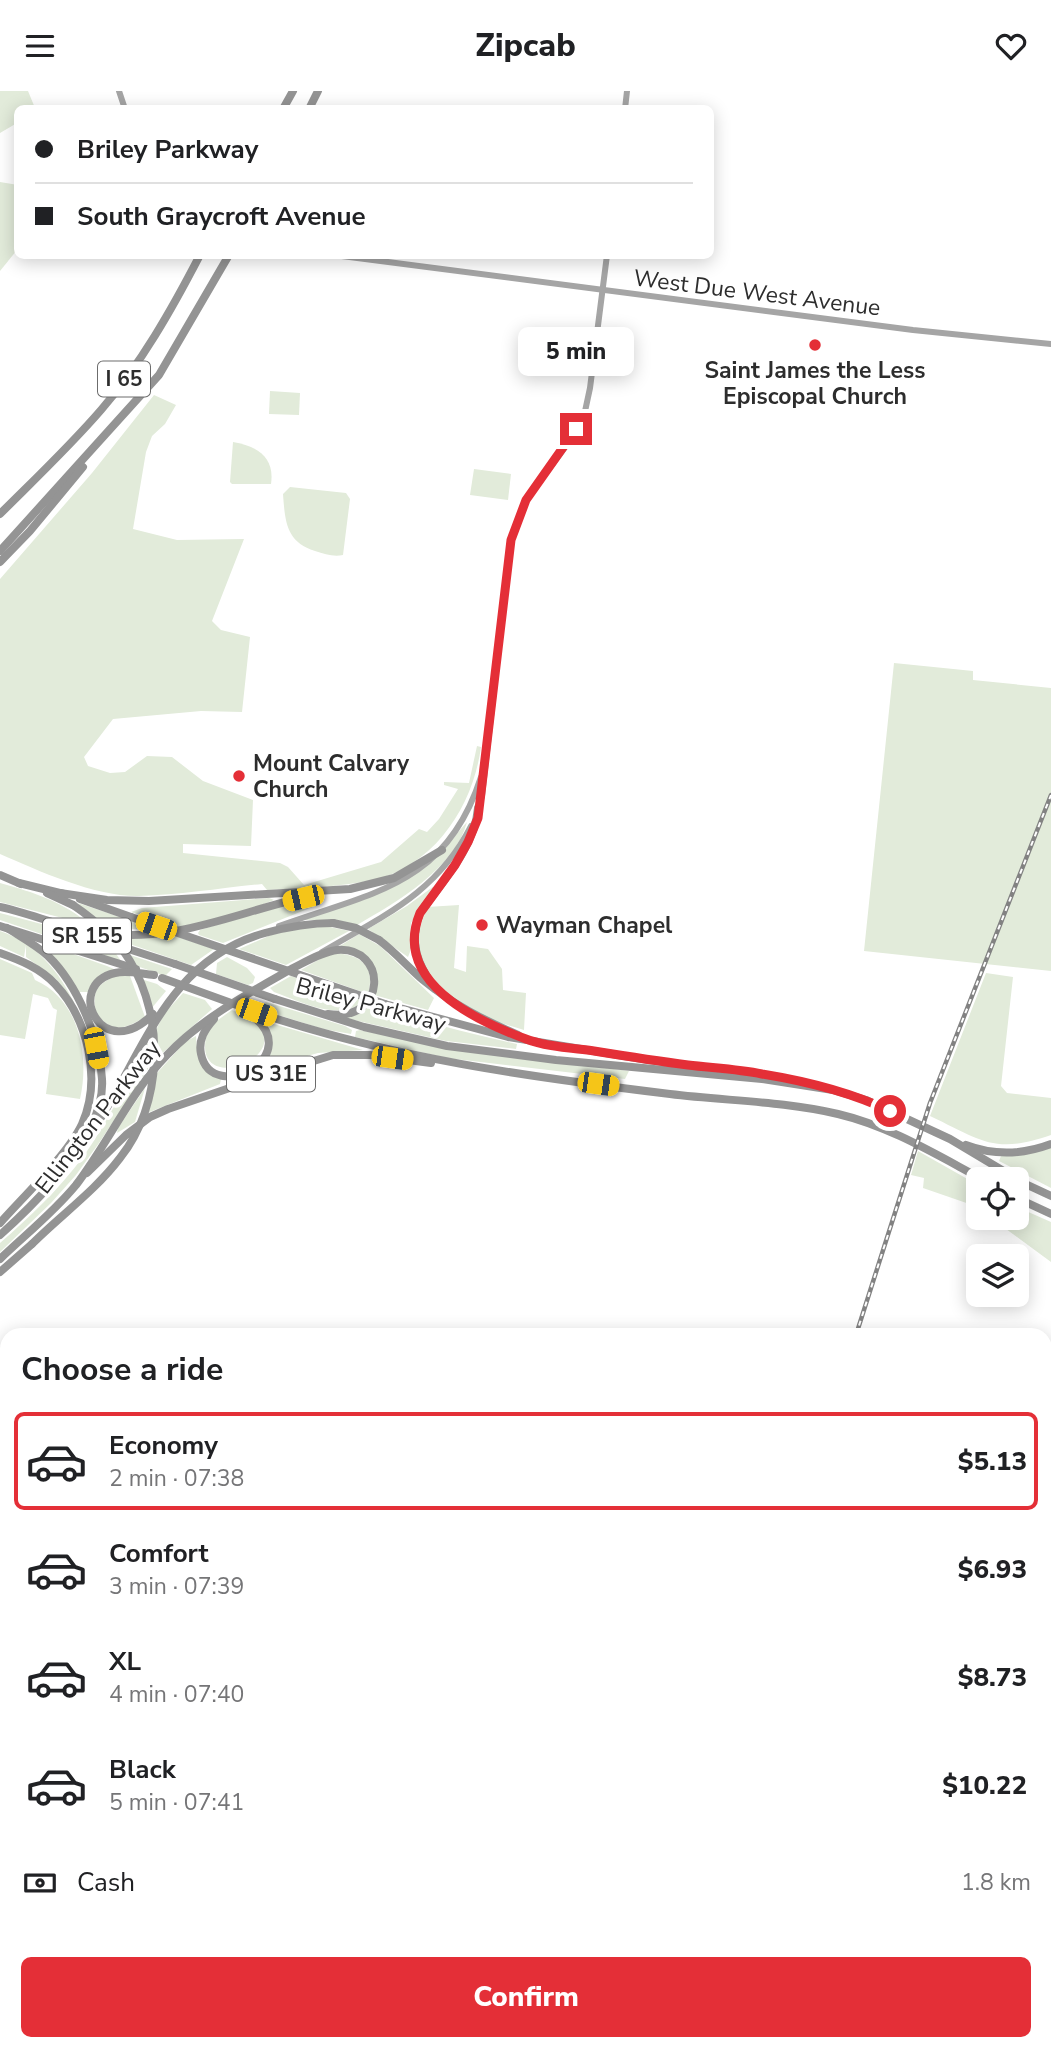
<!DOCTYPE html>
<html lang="en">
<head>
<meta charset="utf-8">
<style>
  body { margin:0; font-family:"Nunito Sans",sans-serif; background:#f2f2f2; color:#202124; height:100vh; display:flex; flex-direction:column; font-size:26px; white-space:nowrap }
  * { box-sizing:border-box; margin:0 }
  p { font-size:23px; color:#757577 }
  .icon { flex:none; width:38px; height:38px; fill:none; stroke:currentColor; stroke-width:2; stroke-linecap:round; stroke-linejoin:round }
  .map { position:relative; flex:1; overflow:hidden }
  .panel { position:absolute; left:0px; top:1237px; width:1052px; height:723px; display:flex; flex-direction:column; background:#fff; border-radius:21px 21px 0 0; box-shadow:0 4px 18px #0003 }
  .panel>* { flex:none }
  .hud { position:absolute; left:14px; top:14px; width:700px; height:154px; border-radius:10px; box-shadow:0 4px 18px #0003; display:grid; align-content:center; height:154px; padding:0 21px; background:#fff }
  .fabs { position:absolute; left:966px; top:1076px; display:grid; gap:14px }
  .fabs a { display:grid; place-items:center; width:63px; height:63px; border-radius:10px; background:#fff; box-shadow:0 4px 18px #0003; font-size:35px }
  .end { position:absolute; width:32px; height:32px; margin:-16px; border:9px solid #e42f37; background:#fff; box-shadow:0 0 0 4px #fff }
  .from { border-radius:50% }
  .bubble { position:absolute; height:49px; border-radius:10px; background:#fff; box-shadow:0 4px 18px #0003; font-size:23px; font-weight:800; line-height:49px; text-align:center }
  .car { position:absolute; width:21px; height:42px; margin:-21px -10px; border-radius:9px; box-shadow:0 0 5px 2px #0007; background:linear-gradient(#f5c518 24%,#345 0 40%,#f5c518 0 76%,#345 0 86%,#f5c518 0) }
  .hud b { display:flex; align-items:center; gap:24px; height:66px; font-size:26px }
  .hud b+b { border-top:2px solid #e0e0e0 }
  .hud i { width:18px; height:18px; background:#202124 }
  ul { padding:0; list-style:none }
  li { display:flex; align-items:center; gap:21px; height:98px; margin:0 14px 10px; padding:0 7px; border:4px solid transparent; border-radius:10px }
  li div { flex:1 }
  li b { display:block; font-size:26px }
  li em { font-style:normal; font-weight:800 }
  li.active { border-color:#e42f37 }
  li>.icon { width:63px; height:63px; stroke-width:1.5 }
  h2 { padding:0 21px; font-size:32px; line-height:84px }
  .pay { display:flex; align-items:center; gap:18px; height:77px; padding:0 21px; font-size:26px }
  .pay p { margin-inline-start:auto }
  .cta { display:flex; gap:14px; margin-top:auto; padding:14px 21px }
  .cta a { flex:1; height:80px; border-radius:10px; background:#e42f37; color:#fff; font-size:28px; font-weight:800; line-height:80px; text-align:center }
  header { display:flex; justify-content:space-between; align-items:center; height:91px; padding:0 21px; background:#fff; font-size:32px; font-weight:800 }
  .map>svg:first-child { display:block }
</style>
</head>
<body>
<header><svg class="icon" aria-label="menu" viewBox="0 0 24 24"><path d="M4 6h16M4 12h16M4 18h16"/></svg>Zipcab<svg class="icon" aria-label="heart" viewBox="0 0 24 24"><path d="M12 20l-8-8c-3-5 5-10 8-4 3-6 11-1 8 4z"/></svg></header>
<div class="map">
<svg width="1051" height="1959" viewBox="0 0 1051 1959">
  <rect width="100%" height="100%" fill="#fff"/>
  <g fill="#e2ebda">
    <polygon points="0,0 28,0 35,17 18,18 17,32 0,42"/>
    <polygon points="0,91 18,94 17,159 0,180"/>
    <polygon points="270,300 300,302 299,324 269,323"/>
    <path d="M154 304 176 314 165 333 152 345 146 361 133 438 177 449 244 448 212 530 221 539 250 546 242 621 201 620 113 628 84 666 88 675 110 682 125 681 147 665 172 666 203 690 253 709 251 755 183 753V762L280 772 288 776 304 794 381 771 419 738 427 741 439 728 458 698 444 694V691L469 692 477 655 481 656C473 715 435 774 374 789 339 796 302 797 267 799L262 793C222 797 180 804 139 805 96 806 39 780 0 763V488L92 382Z"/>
    <path d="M233 351C257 355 275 366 271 393H232L230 391Z"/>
    <polygon points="474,378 511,383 508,409 470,404"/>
    <path d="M290 396 346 402 350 408 343 464C333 466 325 463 315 460 286 451 285 430 283 403Z"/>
    <polygon points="894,572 973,580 973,589 1051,597 1051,880 864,860"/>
    <path d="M467 731C455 777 397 811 357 834L337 829H304L402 791 433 770Z"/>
    <path d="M0 792C33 801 64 811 90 834L0 811Z"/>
    <polygon points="434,795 411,832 410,861 408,866 368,838 407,815"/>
    <polygon points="320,806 320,813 223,852 199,844 198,842 200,839 285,813"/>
    <polygon points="269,807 274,809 235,824 177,837 131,821 142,817"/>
    <path d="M78 812 156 838C123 838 99 841 78 812Z"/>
    <path d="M459 814 454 877 466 881 467 855 488 858 502 878 503 899 526 902 524 939C508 934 491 930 476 923 453 913 427 889 419 865 414 850 422 830 427 816Z"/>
    <polygon points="0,822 53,836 112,857 121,870 0,829"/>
    <polygon points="305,836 330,836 349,840 286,874 239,858 271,844"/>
    <path d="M0 840C37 853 58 879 75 913L56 888 26 866V854L24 866 0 855Z"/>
    <polygon points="359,843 380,855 434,907 428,919 374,904 374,877 340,855"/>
    <polygon points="172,844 214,858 191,874 118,849 119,847"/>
    <polygon points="45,853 107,875 116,879 88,901 78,901 65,879 44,856"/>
    <path d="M335 862C360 864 376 874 368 903L301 879 325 865Z"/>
    <polygon points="127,863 172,878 165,885 134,874"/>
    <polygon points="227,866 247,877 255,886 253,892 248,894 216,883 217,872"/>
    <path d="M0 868 32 882 35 889C79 908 90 965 80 1008L46 1003 57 919 53 917 48 907 33 903 25 948 0 944Z"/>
    <path d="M986 882 1013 886 1001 995 1007 1002 1051 1007V1044C994 1064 981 1049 930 1025Z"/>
    <path d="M114 885H130L145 926C124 939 112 942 95 922 94 899 94 897 114 885Z"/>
    <path d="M291 885 365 910C341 932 299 910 274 901L270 897Z"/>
    <polygon points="141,888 157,893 166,900 151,918"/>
    <polygon points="183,902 205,909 212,918 157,967 156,939 164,923"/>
    <polygon points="266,911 345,935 352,939 351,943 323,938 256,917"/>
    <path d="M370 912C418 930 467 942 517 953L516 958 446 950 345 927 358 923Z"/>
    <path d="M232 919C318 952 206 1007 205 956 205 936 218 929 232 919Z"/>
    <polygon points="264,931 267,931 363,959 318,962 271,975 266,968 266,935"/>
    <polygon points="360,939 436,955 629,980 625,988 447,967 355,946 356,940"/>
    <path d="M196 945C197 966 203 977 221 988L220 993 147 1022 157 982 185 951Z"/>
    <path d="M148 952V978L99 1052 76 1084 51 1112 0 1161V1152C30 1126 59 1098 83 1066 108 1031 127 990 148 952Z"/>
    <polygon points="145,997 135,1031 117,1042 118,1037"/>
    <polygon points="1051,1056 1051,1097 999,1070 1001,1065"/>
    <polygon points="918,1060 978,1094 978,1116 923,1097 924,1087 911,1084"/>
    <polygon points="1017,1116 1051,1131 1051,1171 991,1127 1017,1127"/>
  </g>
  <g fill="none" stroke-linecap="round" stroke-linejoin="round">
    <g stroke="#a5a5a5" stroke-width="6">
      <polyline points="119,0 125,18"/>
      <polyline points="625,18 627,0"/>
      <polyline points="334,164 913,239 1051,253"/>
      <polyline points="478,719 482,705 511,449 526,409 569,351 584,325 590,297 607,164"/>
      <path d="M279 835C373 801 446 795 481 686"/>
      <path d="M322 861C383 825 437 802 471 735"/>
      <polyline points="0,1455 7,1456"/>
      <polyline points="0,1462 7,1462"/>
      <polyline points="1045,1545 1051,1546"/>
    </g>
    <g stroke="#949494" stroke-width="8">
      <polyline points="283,18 293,0"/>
      <polyline points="309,18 318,0"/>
      <path d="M0 423C34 389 70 355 101 319 141 273 172 218 200 164"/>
      <polyline points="0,460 159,284 229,164"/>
      <polyline points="0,471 30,440 83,376"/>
      <polyline points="0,784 21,793"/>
      <polyline points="19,792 64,803"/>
      <polyline points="47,802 73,814"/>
      <polyline points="60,802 107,809 149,810 350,798 394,787 442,759"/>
      <polyline points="80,808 131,826"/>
      <path d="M0 816C33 823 65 838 99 842 177 853 241 819 314 804"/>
      <polyline points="0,835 136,878"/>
      <path d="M7 837C21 846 36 854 48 865 77 893 100 947 102 988 103 1003 98 1021 91 1035"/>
      <polyline points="88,845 175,873"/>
      <path d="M379 849C395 861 408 876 423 889 452 913 484 929 518 944"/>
      <path d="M0 862C20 869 40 877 55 893 88 928 102 988 82 1033 68 1063 23 1106 0 1132"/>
      <path d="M435 898C418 874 408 852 420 822 442 791 475 756 478 717"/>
      <polyline points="275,908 364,936 447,955 556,969 762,988 833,999 866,1009 950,1048 1017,1088"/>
      <polyline points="385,913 508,946 648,969 772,985"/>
      <path d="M256 921C390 967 530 986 670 1003 726 1010 783 1010 838 1023 889 1035 935 1063 982 1088"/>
      <path d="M153 923C102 975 63 894 115 882 128 879 141 883 154 884"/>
      <path d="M214 928C205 938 198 949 201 963 212 1016 311 963 248 922"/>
      <path d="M966 1054C995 1065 1022 1064 1051 1053"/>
      <polyline points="87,1082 126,1044 150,1026 168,1018 256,988 333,964 370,964 431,972"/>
      <polyline points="1017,1089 1051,1105"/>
      <polyline points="1017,1107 1051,1123"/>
      <path d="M0 1144C36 1112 68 1077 95 1036 145 960 167 869 265 842 287 836 310 832 333 832"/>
      <path d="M0 1168C25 1144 54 1121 76 1094 108 1052 130 1002 167 964 202 927 249 902 293 877 307 870 322 861 337 859 388 855 388 932 328 923"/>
      <polyline points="0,1181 32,1153"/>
      <polyline points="0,1469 7,1467"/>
    </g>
    <g stroke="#828282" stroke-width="4.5">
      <g id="rail">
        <polyline points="856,1244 930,1012 1051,704"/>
        <polyline points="640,1959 642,1953"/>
      </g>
    </g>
    <use href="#rail" stroke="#fff" stroke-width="2" stroke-dasharray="5" stroke-linecap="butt"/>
    <g stroke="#949494" stroke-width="8">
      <polyline points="131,826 385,913"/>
      <polyline points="333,832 356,837 379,849"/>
      <polyline points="175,873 275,908"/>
      <polyline points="162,887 256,921"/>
      <path d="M32 1153C61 1124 95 1100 120 1067 163 1013 165 928 130 870 116 847 95 829 73 814"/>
    </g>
  </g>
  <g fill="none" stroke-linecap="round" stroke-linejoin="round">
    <path stroke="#e42f37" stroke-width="9" d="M576 338 526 409 511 449 478 727 468 751 455 774 420 822C392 890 474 929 526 948 547 956 572 957 594 960 625 965 657 970 688 974 713 977 738 978 762 983 805 990 850 1001 890 1020"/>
  </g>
  <g fill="#e42f37" stroke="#fff" stroke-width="2.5">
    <circle cx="815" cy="254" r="7"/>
    <circle cx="239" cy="685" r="7"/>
    <circle cx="482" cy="834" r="7"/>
  </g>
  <g text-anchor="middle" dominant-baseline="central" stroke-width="7" stroke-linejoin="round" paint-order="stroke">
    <g fill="#fff" stroke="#6c6c6c" stroke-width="2">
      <rect x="98" y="270.5" width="52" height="35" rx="5"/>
      <rect x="43" y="827.5" width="88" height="35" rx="5"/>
      <rect x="227" y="965.5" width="88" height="35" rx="5"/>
    </g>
    <g font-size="21" font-weight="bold" fill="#2d2d2d">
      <text x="124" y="288">I 65</text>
      <text x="87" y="845">SR 155</text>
      <text x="271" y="983">US 31E</text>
    </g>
    <g font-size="23" fill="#2d2d2d" stroke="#fff">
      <text transform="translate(757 202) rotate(7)">West Due West Avenue</text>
      <text transform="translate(371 914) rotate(15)">Briley Parkway</text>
      <text transform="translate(98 1026) rotate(-52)">Ellington Parkway</text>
    </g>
    <g font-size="23" font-weight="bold" fill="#2d2d2d" stroke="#fff" text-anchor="start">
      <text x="815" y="279" text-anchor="middle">Saint James the Less<tspan x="815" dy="26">Episcopal Church</tspan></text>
      <text x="253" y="672">Mount Calvary<tspan x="253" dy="26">Church</tspan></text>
      <text x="496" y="834">Wayman Chapel</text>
    </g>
  </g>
</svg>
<div class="fabs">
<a><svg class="icon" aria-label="locate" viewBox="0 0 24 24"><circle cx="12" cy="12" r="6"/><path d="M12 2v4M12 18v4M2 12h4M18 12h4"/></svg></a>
<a><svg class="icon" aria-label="layers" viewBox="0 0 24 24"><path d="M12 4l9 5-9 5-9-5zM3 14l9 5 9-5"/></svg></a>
</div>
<i class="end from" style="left:890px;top:1020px"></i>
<i class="end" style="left:576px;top:338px"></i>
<div class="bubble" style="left:518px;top:236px;width:116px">5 min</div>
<i class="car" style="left:303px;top:807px;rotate:257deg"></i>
<i class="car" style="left:156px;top:835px;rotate:289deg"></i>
<i class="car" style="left:256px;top:921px;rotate:109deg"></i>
<i class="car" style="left:96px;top:957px;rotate:169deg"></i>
<i class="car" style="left:392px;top:967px;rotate:98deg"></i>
<i class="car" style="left:598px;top:993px;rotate:98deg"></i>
<div class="hud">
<b><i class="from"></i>Briley Parkway</b>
<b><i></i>South Graycroft Avenue</b>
</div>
<section class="panel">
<h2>Choose a ride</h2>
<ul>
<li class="active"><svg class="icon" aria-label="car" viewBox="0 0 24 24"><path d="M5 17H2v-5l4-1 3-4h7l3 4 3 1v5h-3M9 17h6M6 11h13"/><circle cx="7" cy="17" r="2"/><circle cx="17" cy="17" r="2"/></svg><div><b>Economy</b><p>2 min · 07:38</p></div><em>$5.13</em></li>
<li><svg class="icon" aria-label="car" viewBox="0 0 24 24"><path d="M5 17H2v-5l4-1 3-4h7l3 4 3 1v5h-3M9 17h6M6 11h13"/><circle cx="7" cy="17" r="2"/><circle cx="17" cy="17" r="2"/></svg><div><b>Comfort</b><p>3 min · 07:39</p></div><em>$6.93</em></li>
<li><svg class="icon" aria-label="car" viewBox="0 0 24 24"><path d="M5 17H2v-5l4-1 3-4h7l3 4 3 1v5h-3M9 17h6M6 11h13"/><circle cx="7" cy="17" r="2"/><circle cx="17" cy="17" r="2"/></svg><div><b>XL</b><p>4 min · 07:40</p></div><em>$8.73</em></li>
<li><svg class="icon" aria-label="car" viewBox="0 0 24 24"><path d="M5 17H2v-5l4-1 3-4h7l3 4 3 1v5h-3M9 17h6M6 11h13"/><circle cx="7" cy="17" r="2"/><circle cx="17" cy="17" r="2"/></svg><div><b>Black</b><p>5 min · 07:41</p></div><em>$10.22</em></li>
</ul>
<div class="pay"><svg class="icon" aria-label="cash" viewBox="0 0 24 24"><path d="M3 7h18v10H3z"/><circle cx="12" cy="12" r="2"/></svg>Cash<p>1.8 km</p></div>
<div class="cta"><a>Confirm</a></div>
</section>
</div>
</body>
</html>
